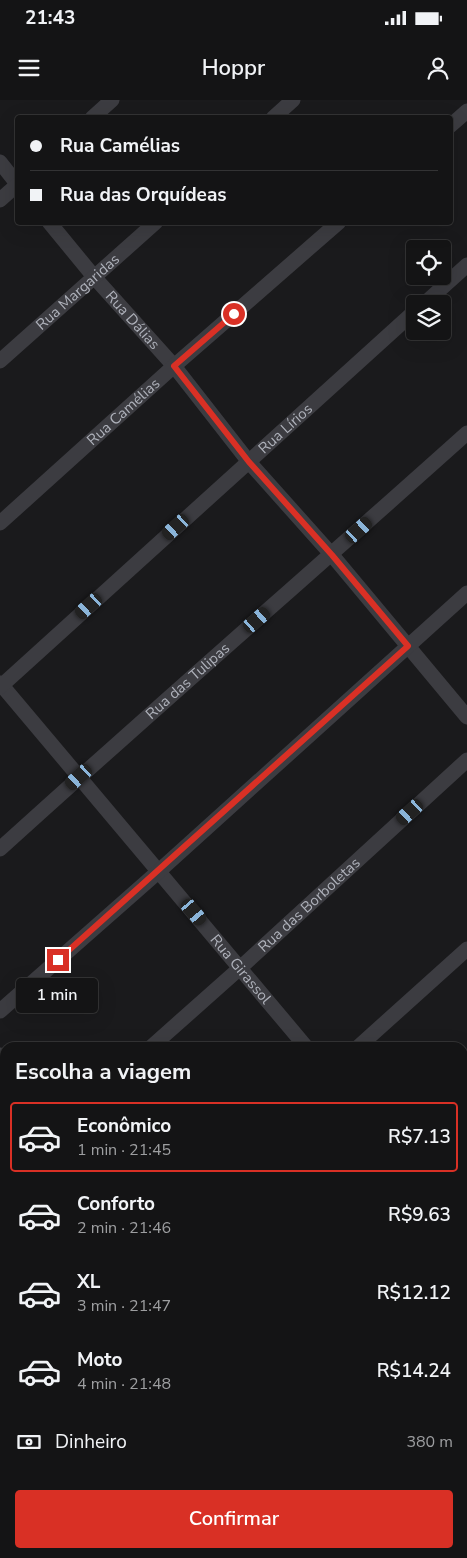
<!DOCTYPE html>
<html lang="pt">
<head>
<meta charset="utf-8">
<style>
  body { margin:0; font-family:"Nunito Sans",sans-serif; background:#212122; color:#f1f3f6; height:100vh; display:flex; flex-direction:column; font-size:19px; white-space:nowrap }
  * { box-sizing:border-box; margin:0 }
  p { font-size:16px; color:#9d9ea0 }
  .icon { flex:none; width:28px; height:28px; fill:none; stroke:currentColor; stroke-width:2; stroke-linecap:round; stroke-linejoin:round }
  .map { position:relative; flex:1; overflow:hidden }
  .details { position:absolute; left:0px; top:942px; width:468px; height:516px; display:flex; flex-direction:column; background:#141415; border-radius:15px 15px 0 0; box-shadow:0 5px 20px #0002,0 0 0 1px #333334 }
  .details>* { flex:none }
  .top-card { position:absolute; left:15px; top:15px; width:438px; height:110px; border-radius:5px; box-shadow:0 5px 20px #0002,0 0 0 1px #333334; display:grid; align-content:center; height:110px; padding:0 15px; background:#141415 }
  .buttons { position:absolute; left:406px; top:140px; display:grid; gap:10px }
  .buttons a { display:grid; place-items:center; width:45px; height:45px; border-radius:5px; background:#141415; box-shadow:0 5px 20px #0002,0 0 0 1px #333334; font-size:25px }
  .end { position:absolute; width:22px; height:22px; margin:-11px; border:6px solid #d93025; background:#fff; box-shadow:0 0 0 2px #fff }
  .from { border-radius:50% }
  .bubble { position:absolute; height:35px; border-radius:5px; background:#141415; box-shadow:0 5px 20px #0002,0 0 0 1px #333334; font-size:16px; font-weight:600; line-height:35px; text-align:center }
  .car { position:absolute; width:15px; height:30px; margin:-15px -8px; border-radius:6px; box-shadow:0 0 4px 1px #0007; background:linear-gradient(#222 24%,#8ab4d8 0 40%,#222 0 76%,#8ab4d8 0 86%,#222 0) }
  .top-card b { display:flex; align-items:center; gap:18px; height:48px; font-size:19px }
  .top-card b+b { border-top:1px solid #333334 }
  .top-card i { width:12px; height:12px; background:#f1f3f6 }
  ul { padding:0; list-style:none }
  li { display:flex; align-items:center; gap:15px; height:70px; margin:0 10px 8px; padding:0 5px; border:2px solid transparent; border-radius:5px }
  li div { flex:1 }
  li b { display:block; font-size:19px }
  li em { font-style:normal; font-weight:600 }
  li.current { border-color:#d93025 }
  li>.icon { width:45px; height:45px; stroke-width:1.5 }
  h2 { padding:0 15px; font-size:22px; line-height:60px }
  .pay { display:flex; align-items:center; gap:12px; height:55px; padding:0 15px; font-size:19px }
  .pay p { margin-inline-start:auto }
  .action { display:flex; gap:10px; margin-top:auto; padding:10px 15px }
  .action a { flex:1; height:58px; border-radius:5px; background:#d93025; color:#fff; font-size:20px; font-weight:600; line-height:58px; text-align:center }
  .status { display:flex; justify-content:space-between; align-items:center; height:35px; padding:0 25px; background:#141415; direction:ltr }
  .status svg { height:14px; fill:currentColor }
  header { display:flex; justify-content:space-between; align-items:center; height:65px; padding:0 15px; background:#141415; font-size:22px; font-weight:600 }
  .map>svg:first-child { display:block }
</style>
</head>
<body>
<div class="status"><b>21:43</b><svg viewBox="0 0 49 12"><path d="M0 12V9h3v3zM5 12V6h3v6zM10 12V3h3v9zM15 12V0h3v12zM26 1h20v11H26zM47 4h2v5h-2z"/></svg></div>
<header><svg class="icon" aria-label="menu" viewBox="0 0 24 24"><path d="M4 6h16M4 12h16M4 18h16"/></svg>Hoppr<svg class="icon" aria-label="person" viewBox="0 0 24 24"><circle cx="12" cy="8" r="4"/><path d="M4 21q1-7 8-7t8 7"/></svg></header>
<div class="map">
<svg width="467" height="1458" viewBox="0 0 467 1458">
  <rect width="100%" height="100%" fill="#1a1a1c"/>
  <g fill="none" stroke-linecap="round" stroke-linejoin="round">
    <g stroke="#3c3c41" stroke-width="15">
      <polyline points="92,18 112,0"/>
      <polyline points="273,18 293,0"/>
      <polyline points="450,26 467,11"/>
      <polyline points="0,62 18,85"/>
      <polyline points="0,100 18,84"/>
      <path id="s1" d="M49 122 95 178 174 266 249 362 332 455 467 617"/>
      <polyline points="424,204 467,165"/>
      <path id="s2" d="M0 261 156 122"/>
      <path id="s3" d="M0 423 174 266 339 122"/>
      <path id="s4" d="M0 583 307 948"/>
      <path id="s5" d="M0 587 415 211"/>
      <path id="s6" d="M0 749C154 609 312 472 467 333"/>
      <polyline points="0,911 159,771 467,493"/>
      <path id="s7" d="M150 948 240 868 467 660"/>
      <polyline points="357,948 467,849"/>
      <polyline points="0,955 5,961"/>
      <polyline points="462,1037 467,1036"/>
      <polyline points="0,1060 5,1059"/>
      <polyline points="0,1095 5,1095"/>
      <polyline points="462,1100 467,1100"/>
      <polyline points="462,1149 467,1148"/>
      <polyline points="0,1163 5,1163"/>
      <polyline points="0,1230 5,1229"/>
      <polyline points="462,1295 467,1294"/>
      <polyline points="0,1335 5,1340"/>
      <polyline points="462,1445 467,1451"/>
      <polyline points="106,1454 110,1458"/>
      <polyline points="222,1458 227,1454"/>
    </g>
  </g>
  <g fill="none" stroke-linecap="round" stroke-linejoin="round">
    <polyline stroke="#d93025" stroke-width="6" points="58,860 408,546 332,455 249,362 174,266 234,214"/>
  </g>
  <g text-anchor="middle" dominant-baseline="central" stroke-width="4" stroke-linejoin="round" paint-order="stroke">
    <g font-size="15" fill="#aeb1ba" stroke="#151517">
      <text stroke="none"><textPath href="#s2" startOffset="104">Rua Margaridas</textPath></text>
      <text stroke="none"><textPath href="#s1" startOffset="129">Rua Dálias</textPath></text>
      <text stroke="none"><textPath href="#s3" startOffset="166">Rua Camélias</textPath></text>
      <text stroke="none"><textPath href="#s5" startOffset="385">Rua Lírios</textPath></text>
      <text stroke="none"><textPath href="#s6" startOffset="252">Rua das Tulipas</textPath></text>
      <text stroke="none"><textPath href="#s7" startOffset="214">Rua das Borboletas</textPath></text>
      <text stroke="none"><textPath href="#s4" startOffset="374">Rua Girassol</textPath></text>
    </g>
  </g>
</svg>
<div class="buttons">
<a><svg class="icon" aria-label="locate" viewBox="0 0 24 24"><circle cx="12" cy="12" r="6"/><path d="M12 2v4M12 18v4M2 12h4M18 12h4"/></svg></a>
<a><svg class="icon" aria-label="layers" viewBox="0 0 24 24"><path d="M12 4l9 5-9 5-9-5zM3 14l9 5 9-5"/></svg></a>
</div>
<i class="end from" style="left:234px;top:214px"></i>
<i class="end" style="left:58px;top:860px"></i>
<div class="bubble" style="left:16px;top:878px;width:82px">1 min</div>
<i class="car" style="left:176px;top:427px;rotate:228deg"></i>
<i class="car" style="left:359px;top:430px;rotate:48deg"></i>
<i class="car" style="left:89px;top:506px;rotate:228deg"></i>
<i class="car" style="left:257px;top:520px;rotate:49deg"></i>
<i class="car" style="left:79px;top:677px;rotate:228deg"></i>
<i class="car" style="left:410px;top:712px;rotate:228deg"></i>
<i class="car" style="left:194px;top:812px;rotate:140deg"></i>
<div class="top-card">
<b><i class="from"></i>Rua Camélias</b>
<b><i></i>Rua das Orquídeas</b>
</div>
<section class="details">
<h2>Escolha a viagem</h2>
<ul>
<li class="current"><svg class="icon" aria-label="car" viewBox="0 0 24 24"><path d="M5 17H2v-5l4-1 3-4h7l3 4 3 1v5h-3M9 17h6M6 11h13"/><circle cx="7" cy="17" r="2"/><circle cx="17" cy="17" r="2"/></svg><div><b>Econômico</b><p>1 min · 21:45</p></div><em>R$7.13</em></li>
<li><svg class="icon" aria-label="car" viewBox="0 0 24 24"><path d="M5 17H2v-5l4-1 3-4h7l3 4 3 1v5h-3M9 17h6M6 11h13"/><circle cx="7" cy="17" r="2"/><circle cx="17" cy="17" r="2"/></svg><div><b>Conforto</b><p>2 min · 21:46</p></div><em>R$9.63</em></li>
<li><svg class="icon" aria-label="car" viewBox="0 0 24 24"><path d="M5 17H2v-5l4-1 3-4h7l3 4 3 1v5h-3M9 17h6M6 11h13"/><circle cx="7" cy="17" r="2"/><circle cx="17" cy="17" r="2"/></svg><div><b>XL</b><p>3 min · 21:47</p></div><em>R$12.12</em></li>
<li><svg class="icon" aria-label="car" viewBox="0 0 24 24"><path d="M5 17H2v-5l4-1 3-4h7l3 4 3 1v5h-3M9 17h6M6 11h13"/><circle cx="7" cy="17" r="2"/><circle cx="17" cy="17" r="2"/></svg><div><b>Moto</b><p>4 min · 21:48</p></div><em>R$14.24</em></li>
</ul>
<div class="pay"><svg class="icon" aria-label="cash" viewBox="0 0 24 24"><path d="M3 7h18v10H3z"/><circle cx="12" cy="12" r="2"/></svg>Dinheiro<p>380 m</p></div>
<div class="action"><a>Confirmar</a></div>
</section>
</div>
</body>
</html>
